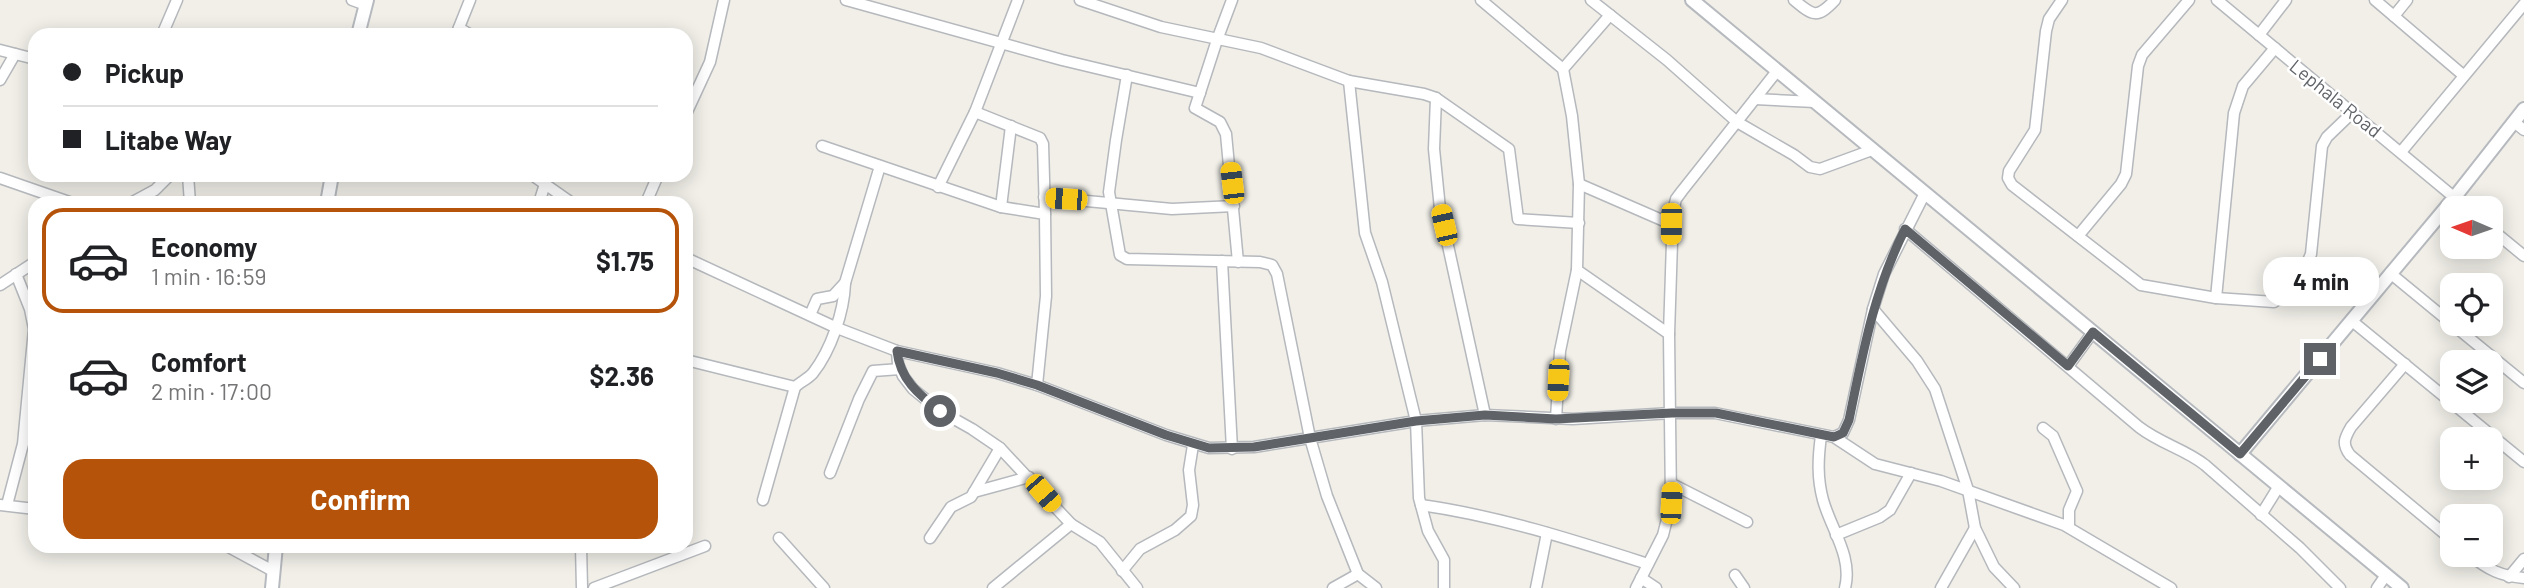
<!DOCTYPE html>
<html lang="en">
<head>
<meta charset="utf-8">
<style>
  body { margin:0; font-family:Barlow,sans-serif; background:#f6f6f6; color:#202124; height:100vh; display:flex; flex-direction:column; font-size:26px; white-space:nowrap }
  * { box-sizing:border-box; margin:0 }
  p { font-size:23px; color:#757577 }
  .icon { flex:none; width:38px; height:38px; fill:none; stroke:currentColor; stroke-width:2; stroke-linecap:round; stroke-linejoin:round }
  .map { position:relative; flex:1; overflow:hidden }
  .sheet { position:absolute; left:28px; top:196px; width:665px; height:357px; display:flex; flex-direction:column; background:#fff; border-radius:21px; box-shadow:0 4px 18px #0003 }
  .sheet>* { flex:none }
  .hud { position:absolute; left:28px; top:28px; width:665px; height:154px; border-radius:21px; box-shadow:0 4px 18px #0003; display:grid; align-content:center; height:154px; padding:0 35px; background:#fff }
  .needle { width:46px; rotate:272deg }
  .buttons { position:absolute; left:2440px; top:196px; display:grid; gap:14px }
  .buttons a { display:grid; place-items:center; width:63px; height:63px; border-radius:14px; background:#fff; box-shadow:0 4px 18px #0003; font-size:35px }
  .end { position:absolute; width:32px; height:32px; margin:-16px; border:9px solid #5f6368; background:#fff; box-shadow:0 0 0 4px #fff }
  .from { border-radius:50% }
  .bubble { position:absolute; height:49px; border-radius:21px; background:#fff; box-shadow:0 4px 18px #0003; font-size:23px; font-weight:700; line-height:49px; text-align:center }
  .car { position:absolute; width:21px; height:42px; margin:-21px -10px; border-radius:9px; box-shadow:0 0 5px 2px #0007; background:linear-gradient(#f5c518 24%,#345 0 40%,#f5c518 0 76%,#345 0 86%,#f5c518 0) }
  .hud b { display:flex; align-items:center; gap:24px; height:66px; font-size:26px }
  .hud b+b { border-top:2px solid #e0e0e0 }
  .hud i { width:18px; height:18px; background:#202124 }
  ul { padding:12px 0 0; list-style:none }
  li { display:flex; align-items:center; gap:21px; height:105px; margin:0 14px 10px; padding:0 21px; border:4px solid transparent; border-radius:21px }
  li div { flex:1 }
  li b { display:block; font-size:26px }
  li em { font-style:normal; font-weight:700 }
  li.active { border-color:#b45309 }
  li>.icon { width:63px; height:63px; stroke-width:1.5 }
  .button { display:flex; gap:14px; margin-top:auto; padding:14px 35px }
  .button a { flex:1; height:80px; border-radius:21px; background:#b45309; color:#fff; font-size:28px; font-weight:700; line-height:80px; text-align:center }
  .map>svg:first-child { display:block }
</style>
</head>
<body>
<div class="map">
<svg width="2524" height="588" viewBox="0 0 2524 588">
  <rect width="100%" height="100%" fill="#f1efe8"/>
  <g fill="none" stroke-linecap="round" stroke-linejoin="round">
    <g stroke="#b5b8bc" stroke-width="13">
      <g id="street">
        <polyline points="352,0 366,5"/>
        <polyline points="846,0 1062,60 1200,93"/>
        <polyline points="1080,0 1161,27 1261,48 1349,81 1424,94 1436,98 1509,149 1518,219 1579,223"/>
        <polyline points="1232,0 1217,40 1195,108 1220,122 1226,134 1238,262"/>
        <polyline points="1481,0 1563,69 1572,116 1579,184 1577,270 1669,334"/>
        <polyline points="1591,0 1667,60 1737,122 1794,155 1810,167 1820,169 1872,150"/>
        <path d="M1794 0C1813 16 1817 19 1835 0"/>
        <polyline points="2062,0 2049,19 2046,31 2035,130 2009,171 2008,178 2012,185 2141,285 2216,298 2274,302 2290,292 2299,282 2311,254 2322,146 2327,137 2353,112"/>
        <polyline points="2217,0 2467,208"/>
        <polyline points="2375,0 2463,75"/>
        <polyline points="2394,16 2407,0"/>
        <polyline points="459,28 471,35"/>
        <polyline points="162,35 177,0"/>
        <polyline points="456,35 470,0"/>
        <polyline points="2259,35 2286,0"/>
        <polyline points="0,50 35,59"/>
        <polyline points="1563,69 1610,15"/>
        <polyline points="1127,75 1116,140 1109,192 1120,255 1127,259 1260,262 1272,265 1277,274 1310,438 1327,496 1358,574 1376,588"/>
        <polyline points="0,80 15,54"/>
        <polyline points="1349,81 1365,233 1382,282 1416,421 1419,498 1428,531 1444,560 1444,588"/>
        <polyline points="1436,98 1434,149 1440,209 1485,415"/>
        <polyline points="1755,99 1815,102"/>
        <polyline points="975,112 1040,138 1043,144 1045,214"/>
        <polyline points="686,114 710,62 724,0"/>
        <polyline points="2514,122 2524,130"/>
        <polyline points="822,146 1001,207 1045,214 1046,296 1037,385"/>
        <polyline points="2401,152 2524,4"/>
        <polyline points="188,175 190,203"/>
        <polyline points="532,175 572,203"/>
        <polyline points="0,178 72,203"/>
        <polyline points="1579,184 1671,224"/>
        <polyline points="938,187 975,112 1018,0"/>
        <polyline points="1044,197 1172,209 1234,206"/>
        <polyline points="131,203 155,190 170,175"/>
        <polyline points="539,203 545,184"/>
        <polyline points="646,203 658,175"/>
        <polyline points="1001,207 1011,126"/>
        <polyline points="2490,228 2524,256"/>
        <path d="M1905 229 2139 427C2161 444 2185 449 2205 465L2300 548 2340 588"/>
        <polyline points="2078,236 2121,184 2126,174 2138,66 2142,55 2189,0"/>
        <polyline points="686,258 837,328 897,351 997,373 1037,385 1166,435 1209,448 1254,447 1416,421 1485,415 1573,419 1672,413 1715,413 1834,437 1843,433 1849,420 1873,309 1884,274 1925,193"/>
        <polyline points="1222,261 1232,449"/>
        <polyline points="2390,273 2452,324"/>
        <polyline points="0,285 35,262"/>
        <polyline points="2216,298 2234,113 2243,86 2275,48"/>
        <polyline points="1873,309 1917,361 1935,389 1968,490 1975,528 1994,567 2014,588"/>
        <polyline points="810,315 817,299 833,296 845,283 880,166"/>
        <polyline points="2352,321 2524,462"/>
        <polyline points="2452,324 2524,383"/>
        <polyline points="897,351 898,364 903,376 913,389 940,411 972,429 1000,448 1071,524 1100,542 1137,588"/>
        <path d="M686 360 795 387C800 382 808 379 813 373 831 350 844 312 845 283"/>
        <path d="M2405 364 2351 427C2344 439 2342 444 2350 455L2452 540"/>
        <polyline points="2069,365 2093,332"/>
        <polyline points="1556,419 1560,351 1577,270"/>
        <polyline points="2043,428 2053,436 2077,491 2069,510 2069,527"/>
        <path d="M1821 436C1818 458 1817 478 1823 500 1831 529 1853 557 1845 588"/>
        <polyline points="1834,437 1875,464 1941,481 2064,525 2171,588"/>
        <polyline points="830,473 859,399 873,371 900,369"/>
        <polyline points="1672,484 1747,522"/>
        <polyline points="974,492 1029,477"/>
        <polyline points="763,500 795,387"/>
        <polyline points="0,505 35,509"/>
        <polyline points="7,505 23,444 34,329 30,309 16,274"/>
        <path d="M1421 505C1499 516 1573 540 1648 564"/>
        <polyline points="2261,515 2279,486"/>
        <polyline points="1836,535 1880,517 1890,510 1911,473"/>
        <polyline points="779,538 824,588"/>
        <polyline points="930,538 951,507 971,497 1000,448"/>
        <polyline points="227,546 273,571"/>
        <polyline points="581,546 582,588"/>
        <path d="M2470 555C2488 570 2501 576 2524 578"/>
        <polyline points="1122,571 1140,549 1175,530 1191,516 1193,505 1189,470 1193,445"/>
        <polyline points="1735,575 1744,588"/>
        <polyline points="2509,577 2524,559"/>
        <polyline points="1641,578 1656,588"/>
        <polyline points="594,588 705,546"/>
        <polyline points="993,588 1071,524"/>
        <polyline points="1333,588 1358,574"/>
        <polyline points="1536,588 1547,533"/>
        <polyline points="1636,588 1663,535 1671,503 1669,334 1673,211 1676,199 1682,191 1777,71"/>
        <polyline points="1941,588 1975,528"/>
        <polyline points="2377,588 2386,575"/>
      </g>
    </g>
    <g stroke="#b6babf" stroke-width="16">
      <g id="secondary">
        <polyline points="1692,0 2402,588"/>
        <polyline points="358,35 367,0"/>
        <polyline points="327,203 332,175"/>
        <polyline points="2240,454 2454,198 2524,109"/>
        <polyline points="272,588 276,546"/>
      </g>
    </g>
    <use href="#street" stroke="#fff" stroke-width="10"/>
    <use href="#secondary" stroke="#fff" stroke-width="12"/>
  </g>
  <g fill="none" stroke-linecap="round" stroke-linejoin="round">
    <path stroke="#5f6368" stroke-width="9" d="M940 411C918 394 900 379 897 351L997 373 1037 385 1166 435 1209 448 1254 447 1416 421 1485 415 1556 419 1672 413H1716L1834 437 1843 433 1849 420C1863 352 1874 291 1905 229L2068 366 2093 332 2240 454 2320 359"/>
  </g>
  <g text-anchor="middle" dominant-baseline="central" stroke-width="5" stroke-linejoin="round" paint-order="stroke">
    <g font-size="19" fill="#5f6368" stroke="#fff">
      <text transform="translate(2336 98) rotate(39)">Lephala Road</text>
    </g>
  </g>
</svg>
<div class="buttons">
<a><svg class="needle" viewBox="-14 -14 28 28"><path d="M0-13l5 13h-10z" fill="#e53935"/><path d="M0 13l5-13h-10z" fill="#757577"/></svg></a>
<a><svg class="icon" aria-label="locate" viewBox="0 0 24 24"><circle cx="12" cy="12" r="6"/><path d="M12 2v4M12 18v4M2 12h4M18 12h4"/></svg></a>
<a><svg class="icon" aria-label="layers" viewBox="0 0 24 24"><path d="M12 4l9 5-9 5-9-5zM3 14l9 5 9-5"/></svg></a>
<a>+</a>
<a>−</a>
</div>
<i class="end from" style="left:940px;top:411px"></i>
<i class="end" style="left:2320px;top:359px"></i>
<div class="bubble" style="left:2263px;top:257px;width:116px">4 min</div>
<i class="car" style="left:1232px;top:183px;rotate:353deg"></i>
<i class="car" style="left:1066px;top:199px;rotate:274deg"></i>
<i class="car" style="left:1671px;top:224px;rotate:181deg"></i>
<i class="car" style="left:1444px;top:225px;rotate:347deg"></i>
<i class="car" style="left:1558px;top:380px;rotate:183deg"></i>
<i class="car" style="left:1043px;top:493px;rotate:139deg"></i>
<i class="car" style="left:1671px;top:503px;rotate:3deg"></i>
<div class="hud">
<b><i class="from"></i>Pickup</b>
<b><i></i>Litabe Way</b>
</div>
<section class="sheet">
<ul>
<li class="active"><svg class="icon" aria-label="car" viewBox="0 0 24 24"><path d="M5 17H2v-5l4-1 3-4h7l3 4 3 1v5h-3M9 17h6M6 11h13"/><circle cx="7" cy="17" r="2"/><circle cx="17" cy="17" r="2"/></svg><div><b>Economy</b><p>1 min · 16:59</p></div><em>$1.75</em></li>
<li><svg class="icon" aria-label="car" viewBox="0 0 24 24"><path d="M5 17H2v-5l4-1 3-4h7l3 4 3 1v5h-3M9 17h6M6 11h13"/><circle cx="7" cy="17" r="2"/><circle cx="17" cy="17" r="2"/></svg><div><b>Comfort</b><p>2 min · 17:00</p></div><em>$2.36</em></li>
</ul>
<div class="button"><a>Confirm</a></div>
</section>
</div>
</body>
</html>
